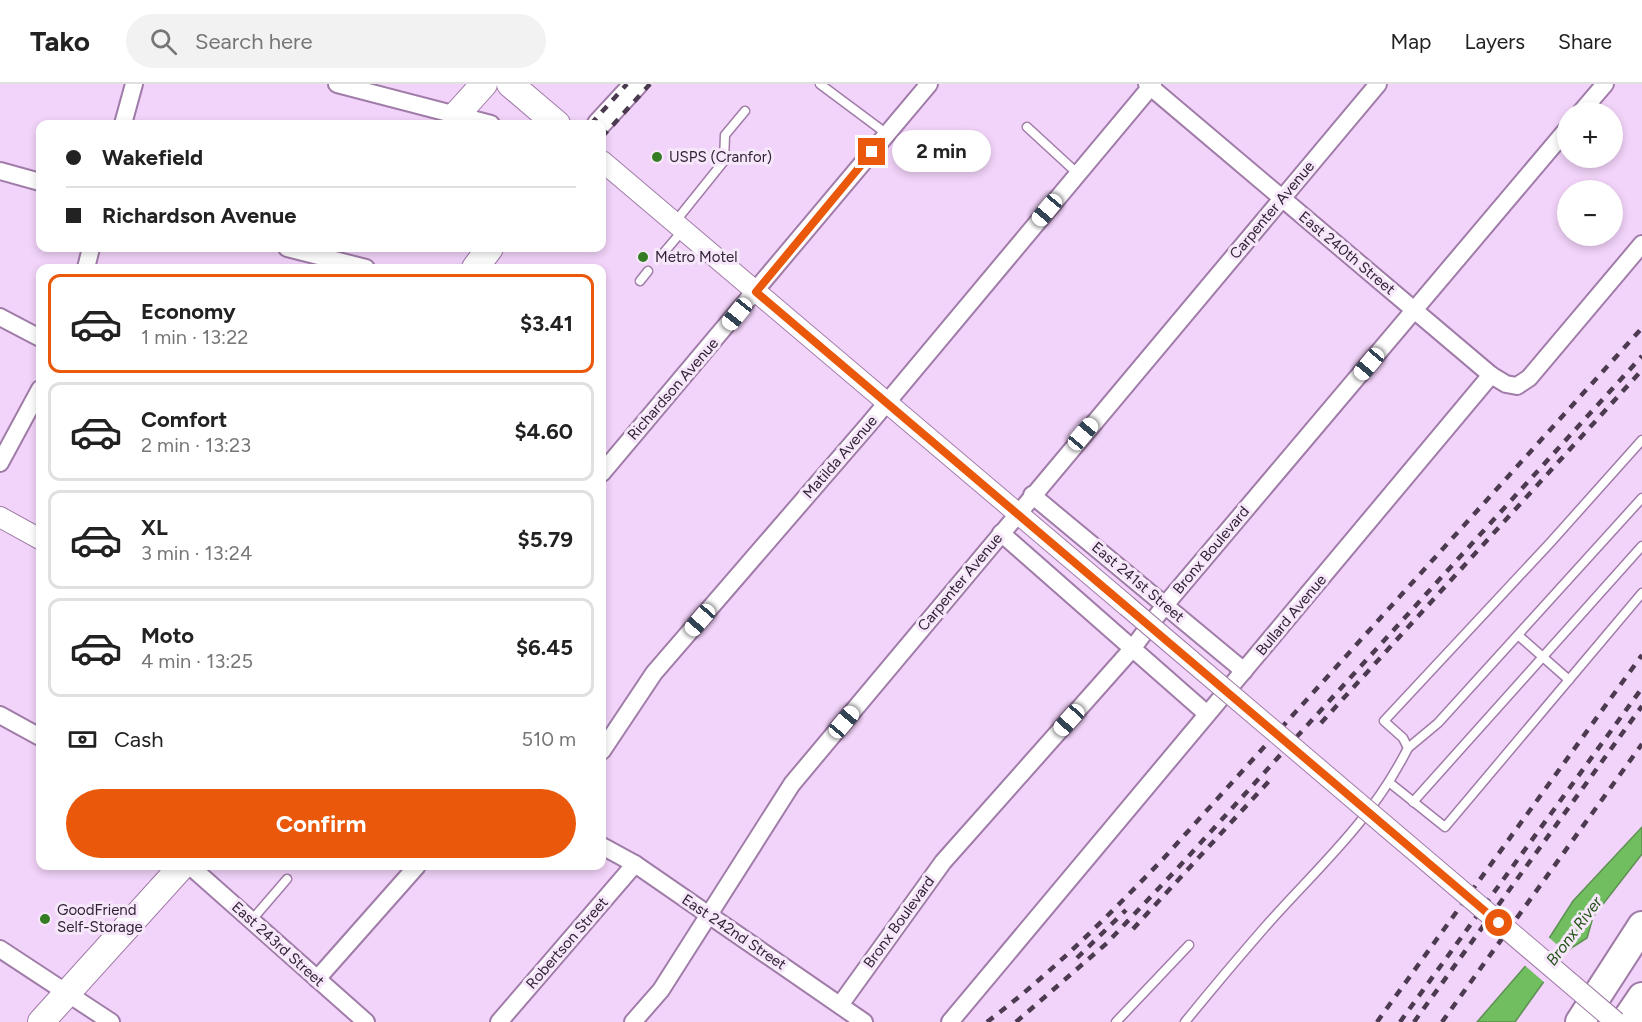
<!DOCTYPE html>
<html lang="en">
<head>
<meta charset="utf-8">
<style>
  body { margin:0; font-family:Figtree,sans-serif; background:#f2f2f2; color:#222; height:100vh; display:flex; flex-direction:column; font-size:22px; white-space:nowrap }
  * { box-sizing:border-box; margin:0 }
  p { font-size:20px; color:#767676 }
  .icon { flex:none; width:33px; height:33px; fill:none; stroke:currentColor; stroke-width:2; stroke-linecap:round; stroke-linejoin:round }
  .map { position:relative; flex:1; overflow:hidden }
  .sheet { position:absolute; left:36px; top:180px; width:570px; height:606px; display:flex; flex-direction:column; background:#fff; border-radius:12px; box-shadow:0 3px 9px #0003 }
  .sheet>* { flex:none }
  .guide { position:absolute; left:36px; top:36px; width:570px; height:132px; border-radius:12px; box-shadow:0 3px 9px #0003; display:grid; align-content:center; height:132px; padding:0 30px; background:#fff }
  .controls { position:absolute; left:1557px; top:18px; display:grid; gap:12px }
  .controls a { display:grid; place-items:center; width:66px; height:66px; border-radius:50%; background:#fff; box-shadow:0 3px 9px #0003; font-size:30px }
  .end { position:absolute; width:27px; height:27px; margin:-14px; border:8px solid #ea580c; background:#fff; box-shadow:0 0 0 3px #fff }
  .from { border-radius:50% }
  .bubble { position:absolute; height:42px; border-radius:21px; background:#fff; box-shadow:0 3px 9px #0003; font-size:20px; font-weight:700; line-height:42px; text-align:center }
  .car { position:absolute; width:18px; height:36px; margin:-18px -9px; border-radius:8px; box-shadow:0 0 4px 2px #0007; background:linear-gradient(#fff 24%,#345 0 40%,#fff 0 76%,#345 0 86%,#fff 0) }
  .guide b { display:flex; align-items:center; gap:21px; height:57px; font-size:22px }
  .guide b+b { border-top:2px solid #e0e0e0 }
  .guide i { width:15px; height:15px; background:#222 }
  ul { padding:10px 0 0; list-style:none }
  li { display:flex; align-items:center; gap:18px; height:99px; margin:0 12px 9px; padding:0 18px; border:3px solid #e0e0e0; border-radius:12px }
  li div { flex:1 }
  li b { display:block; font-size:22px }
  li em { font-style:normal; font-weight:700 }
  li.on { border-color:#ea580c }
  li>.icon { width:54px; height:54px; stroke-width:1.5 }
  .pay { display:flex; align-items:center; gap:15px; height:66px; padding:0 30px; font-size:22px }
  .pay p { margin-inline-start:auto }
  .button { display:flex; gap:12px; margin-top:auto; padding:12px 30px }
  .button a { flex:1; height:69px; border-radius:36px; background:#ea580c; color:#fff; font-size:24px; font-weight:700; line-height:69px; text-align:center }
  header { display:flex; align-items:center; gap:36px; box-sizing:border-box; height:84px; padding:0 30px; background:#fff; border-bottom:2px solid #e0e0e0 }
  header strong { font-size:28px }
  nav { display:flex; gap:33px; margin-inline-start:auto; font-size:21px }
  .search { width:420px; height:54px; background:#f2f2f2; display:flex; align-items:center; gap:15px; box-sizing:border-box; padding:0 21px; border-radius:33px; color:#767676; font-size:22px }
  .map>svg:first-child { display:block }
</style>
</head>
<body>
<header>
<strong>Tako</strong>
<div class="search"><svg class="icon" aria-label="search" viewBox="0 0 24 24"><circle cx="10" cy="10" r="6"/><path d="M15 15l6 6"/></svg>Search here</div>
<nav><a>Map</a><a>Layers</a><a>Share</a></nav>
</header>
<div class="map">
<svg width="1642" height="938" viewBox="0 0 1642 938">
  <rect width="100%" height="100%" fill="#f2d3f9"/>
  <polygon fill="#70be5f" stroke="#5d9052" stroke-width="1.5" points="1642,743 1642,770 1593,833 1587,854 1565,868 1515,938 1477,938 1548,856 1573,817"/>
  <polygon fill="#f2d3f9" points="1547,852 1567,869 1545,899 1523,880"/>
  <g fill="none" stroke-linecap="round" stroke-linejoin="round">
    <g stroke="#a07ca8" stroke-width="11">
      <g id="service">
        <polyline points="820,0 887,50"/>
        <polyline points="1027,43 1077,89"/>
        <polyline points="675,138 724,77 725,51 745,27"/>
        <polyline points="660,173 683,146"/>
        <polyline points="640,197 648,187"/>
        <polyline points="1519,552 1569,596"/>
        <polyline points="1408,664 1438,639 1642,414"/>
        <polyline points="1390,699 1445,743 1642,509"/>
        <polyline points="1413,718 1642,462"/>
        <polyline points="251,837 287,795"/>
        <polyline points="1116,938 1189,861"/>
        <path d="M1185 938C1211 906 1238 874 1265 843 1319 782 1370 739 1408 664L1403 654 1384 637 1550 459 1642 356"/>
      </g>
    </g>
    <g stroke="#a07ca8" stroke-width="20">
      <g id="minor">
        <polyline points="337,0 491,40"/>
        <polyline points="1147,0 1491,291 1506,300 1517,302 1529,294 1642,160"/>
        <polyline points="1581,28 1605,0"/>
        <polyline points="123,40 134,0"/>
        <polyline points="0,87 40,98"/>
        <polyline points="287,164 366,184"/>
        <polyline points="86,184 91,164"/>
        <polyline points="0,233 40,254"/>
        <polyline points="0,379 40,305"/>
        <polyline points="602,389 929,0"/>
        <polyline points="1032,411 1244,587"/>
        <polyline points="1001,449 1207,630"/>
        <polyline points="0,631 40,653"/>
        <polyline points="602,667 654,589 869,340 1153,0"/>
        <polyline points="602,762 635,780 864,938"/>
        <polyline points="190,782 366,938"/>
        <polyline points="0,865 111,938"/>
        <polyline points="317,895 417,782"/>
        <polyline points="840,921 943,778 1132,565 1165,521 1568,44"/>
        <polyline points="499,938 635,780"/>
        <polyline points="633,938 661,906 792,700 1378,0"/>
        <polyline points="950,938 1491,291"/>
      </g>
    </g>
    <g stroke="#a07ca8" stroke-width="22">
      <g id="tertiary">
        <polyline points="602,77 1127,522"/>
        <polyline points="0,433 40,455"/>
      </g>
    </g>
    <g stroke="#a07ca8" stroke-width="26">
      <polyline id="secondary" points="599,40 636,0"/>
    </g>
    <g stroke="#a07ca8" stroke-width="28">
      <g id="primary">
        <polyline points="510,0 557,40"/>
        <polyline points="457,30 484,0"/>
        <polyline points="475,184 490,164"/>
        <polyline points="41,938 182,782"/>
      </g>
    </g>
    <g stroke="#a07ca8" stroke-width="32">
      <g id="motorway">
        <polyline points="1580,938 1642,842"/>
        <polyline points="1625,938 1642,913"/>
      </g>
    </g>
    <use href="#service" stroke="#fff" stroke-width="8"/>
    <use href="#minor" stroke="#fff" stroke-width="16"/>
    <use href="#tertiary" stroke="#fff" stroke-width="20"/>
    <use href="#secondary" stroke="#fff" stroke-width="22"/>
    <use href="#primary" stroke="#fff" stroke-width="26"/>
    <use href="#motorway" stroke="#fff" stroke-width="28"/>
    <g stroke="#4c3b50" stroke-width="4.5" stroke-dasharray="8 8" stroke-linecap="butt">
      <polyline points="591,40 627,0"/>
      <polyline points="602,53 650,0"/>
      <polyline points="1321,639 1642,286"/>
      <polyline points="1133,845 1271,695"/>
      <polyline points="1077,874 1126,826"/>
      <path d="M987 938C1051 890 1107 833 1163 775L1642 244"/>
      <polyline points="1016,938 1107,859 1176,786 1642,272"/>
      <polyline points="1377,938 1642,571"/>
      <polyline points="1400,938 1642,604"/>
      <polyline points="1414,938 1642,622"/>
      <polyline points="1442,938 1642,660"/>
    </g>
    <g stroke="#a07ca8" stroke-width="22" stroke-linecap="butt">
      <polyline id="tertiary-bridge" points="1127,522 1616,938"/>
    </g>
    <use href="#tertiary-bridge" stroke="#fff" stroke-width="20"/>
  </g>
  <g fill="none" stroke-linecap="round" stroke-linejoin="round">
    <polyline stroke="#ea580c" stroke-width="8" points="872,68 756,208 1499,839"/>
  </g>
  <g fill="#357d23" stroke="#f6e7fa" stroke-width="2">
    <circle cx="657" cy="73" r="6"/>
    <circle cx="643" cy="173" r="6"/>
    <circle cx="45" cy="835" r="6"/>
  </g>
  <g text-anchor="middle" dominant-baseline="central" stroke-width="6" stroke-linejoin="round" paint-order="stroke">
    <g font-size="15" fill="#312335" stroke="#f6e7fa" text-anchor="start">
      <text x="669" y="73">USPS (Cranfor)</text>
      <text x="655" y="173">Metro Motel</text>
      <text x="57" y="826">GoodFriend<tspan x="57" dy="17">Self-Storage</tspan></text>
    </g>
    <g font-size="15" fill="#312335" stroke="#f6e7fa">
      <text transform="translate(1272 126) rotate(-50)">Carpenter Avenue</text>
      <text transform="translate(1347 169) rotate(40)">East 240th Street</text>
      <text transform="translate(673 305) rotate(-49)">Richardson Avenue</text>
      <text transform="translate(840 373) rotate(-49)">Matilda Avenue</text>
      <text transform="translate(1211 466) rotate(-50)">Bronx Boulevard</text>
      <text transform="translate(960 498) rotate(-50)">Carpenter Avenue</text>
      <text transform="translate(1138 498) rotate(40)">East 241st Street</text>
      <text transform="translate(1291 531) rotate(-50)">Bullard Avenue</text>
      <text transform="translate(899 838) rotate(-54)">Bronx Boulevard</text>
      <text transform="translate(734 848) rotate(34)">East 242nd Street</text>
      <text transform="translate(567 859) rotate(-49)">Robertson Street</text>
      <text transform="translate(278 860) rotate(42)">East 243rd Street</text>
    </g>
    <g font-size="16" font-style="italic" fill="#1f5212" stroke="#f6e7fa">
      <text transform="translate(1574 847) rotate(-53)">Bronx River</text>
    </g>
  </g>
</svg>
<div class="controls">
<a>+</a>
<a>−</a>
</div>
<i class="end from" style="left:1499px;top:839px"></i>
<i class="end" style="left:872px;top:68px"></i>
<div class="bubble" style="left:892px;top:46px;width:99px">2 min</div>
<i class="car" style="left:1047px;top:126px;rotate:220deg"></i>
<i class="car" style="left:737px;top:230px;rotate:219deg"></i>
<i class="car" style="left:1369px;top:280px;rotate:220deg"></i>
<i class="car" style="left:1083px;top:350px;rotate:40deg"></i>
<i class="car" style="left:700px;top:536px;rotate:221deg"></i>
<i class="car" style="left:1069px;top:636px;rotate:222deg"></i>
<i class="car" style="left:844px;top:638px;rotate:40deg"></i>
<div class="guide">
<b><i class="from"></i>Wakefield</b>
<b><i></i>Richardson Avenue</b>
</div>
<section class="sheet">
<ul>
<li class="on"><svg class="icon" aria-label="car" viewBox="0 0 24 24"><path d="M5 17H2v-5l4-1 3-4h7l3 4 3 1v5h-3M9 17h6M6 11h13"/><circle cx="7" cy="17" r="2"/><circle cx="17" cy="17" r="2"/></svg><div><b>Economy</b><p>1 min · 13:22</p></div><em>$3.41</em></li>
<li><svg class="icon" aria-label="car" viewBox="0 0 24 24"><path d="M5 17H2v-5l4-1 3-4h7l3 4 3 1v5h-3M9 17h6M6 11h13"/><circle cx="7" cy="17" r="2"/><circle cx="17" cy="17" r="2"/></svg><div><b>Comfort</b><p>2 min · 13:23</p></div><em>$4.60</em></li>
<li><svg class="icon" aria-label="car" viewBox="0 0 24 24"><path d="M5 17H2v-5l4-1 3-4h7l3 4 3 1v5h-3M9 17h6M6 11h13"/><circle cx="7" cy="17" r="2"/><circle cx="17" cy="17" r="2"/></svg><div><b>XL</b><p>3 min · 13:24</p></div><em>$5.79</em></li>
<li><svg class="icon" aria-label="car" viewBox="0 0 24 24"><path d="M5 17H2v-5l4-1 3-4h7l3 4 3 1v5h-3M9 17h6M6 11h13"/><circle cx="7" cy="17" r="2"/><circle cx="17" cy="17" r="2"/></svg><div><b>Moto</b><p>4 min · 13:25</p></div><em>$6.45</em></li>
</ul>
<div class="pay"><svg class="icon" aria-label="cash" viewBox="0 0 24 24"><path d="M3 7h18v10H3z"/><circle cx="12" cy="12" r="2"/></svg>Cash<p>510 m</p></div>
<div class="button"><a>Confirm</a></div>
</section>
</div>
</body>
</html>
